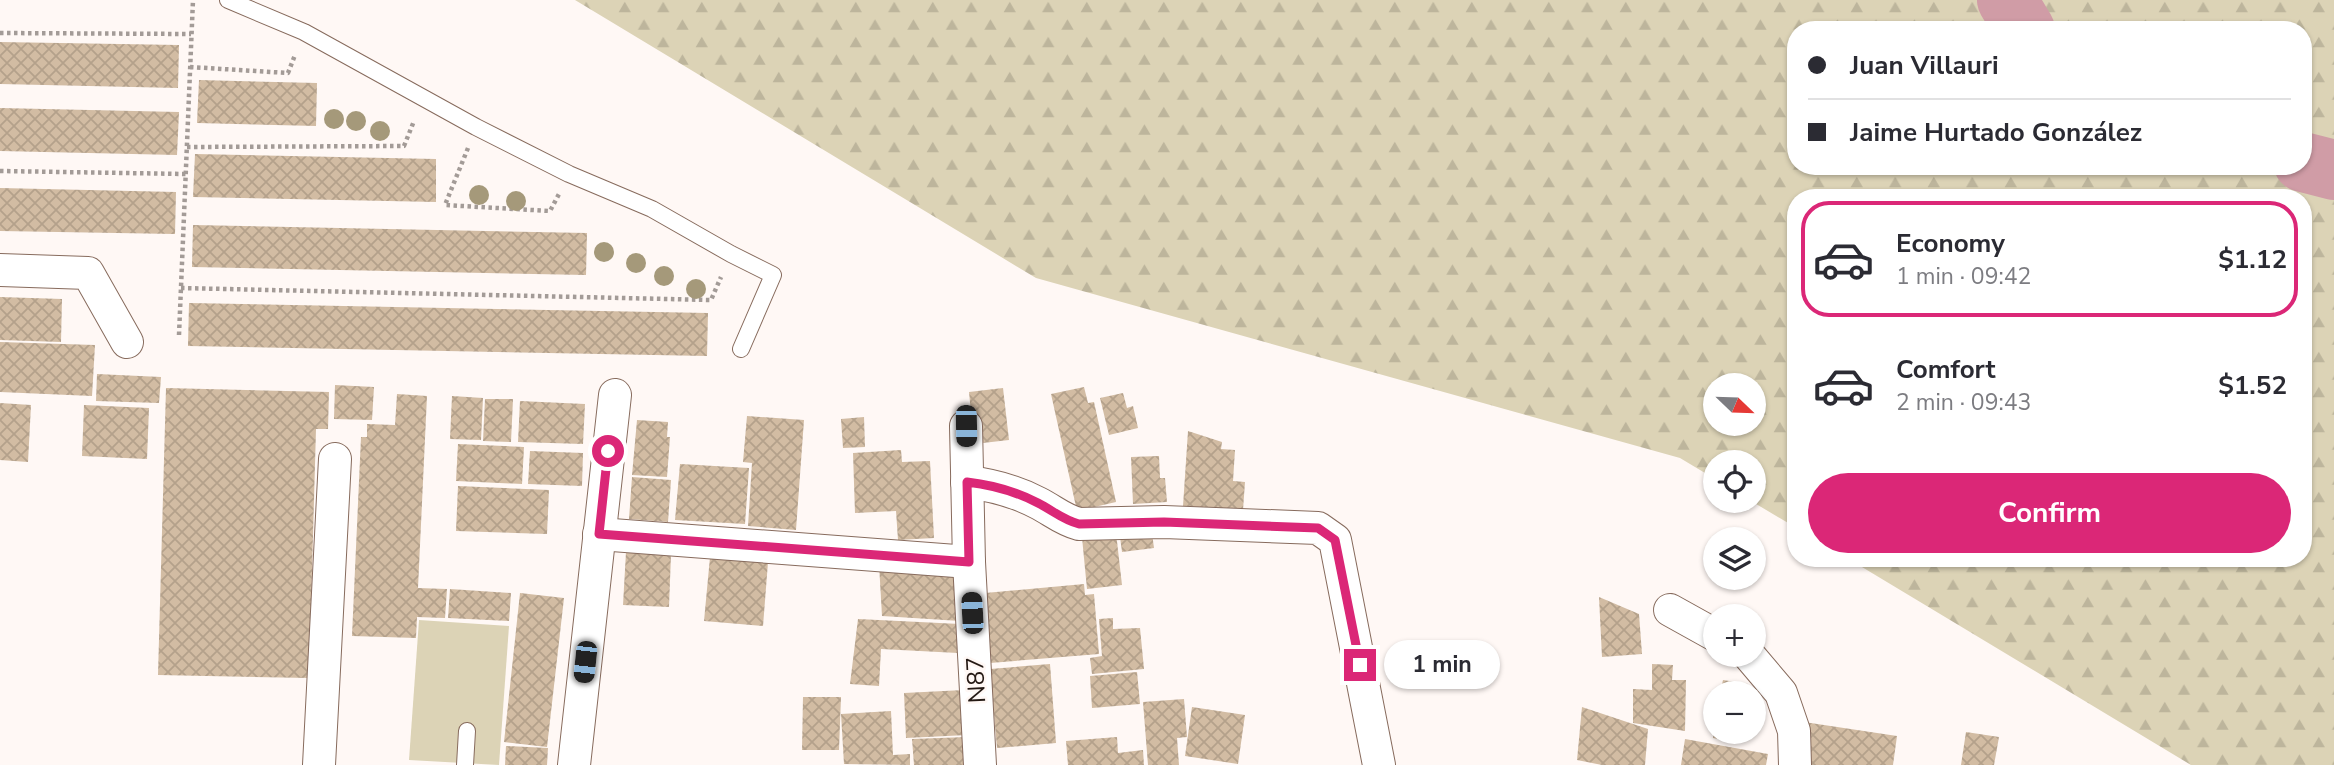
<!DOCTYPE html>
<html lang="en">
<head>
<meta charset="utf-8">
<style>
  body { margin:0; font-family:"Nunito Sans",sans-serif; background:#f2f2f3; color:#2b2b33; height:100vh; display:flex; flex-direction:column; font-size:26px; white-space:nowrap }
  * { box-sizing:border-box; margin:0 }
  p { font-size:23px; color:#7c7c81 }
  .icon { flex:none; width:38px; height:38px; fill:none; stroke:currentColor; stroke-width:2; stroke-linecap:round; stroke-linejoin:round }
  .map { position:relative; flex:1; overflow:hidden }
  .side { position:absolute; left:1787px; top:189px; width:525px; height:378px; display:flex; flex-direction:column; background:#fff; border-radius:28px; box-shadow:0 2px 5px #0004 }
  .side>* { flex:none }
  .guide { position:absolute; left:1787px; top:21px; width:525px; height:154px; border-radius:28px; box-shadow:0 2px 5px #0004; display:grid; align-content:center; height:154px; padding:0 21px; background:#fff }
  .needle { width:46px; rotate:113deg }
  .controls { position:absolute; left:1703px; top:373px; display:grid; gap:14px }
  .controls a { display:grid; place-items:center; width:63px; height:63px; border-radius:50%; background:#fff; box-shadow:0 2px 5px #0004; font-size:35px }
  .end { position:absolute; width:32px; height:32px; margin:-16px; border:9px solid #db2777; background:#fff; box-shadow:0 0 0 4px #fff }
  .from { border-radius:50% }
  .bubble { position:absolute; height:49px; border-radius:24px; background:#fff; box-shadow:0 2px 5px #0004; font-size:23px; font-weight:700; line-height:49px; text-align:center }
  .car { position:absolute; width:21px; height:42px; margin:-21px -10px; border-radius:9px; box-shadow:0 0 5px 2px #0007; background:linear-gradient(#222 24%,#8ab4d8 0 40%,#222 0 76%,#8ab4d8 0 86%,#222 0) }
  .guide b { display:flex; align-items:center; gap:24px; height:66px; font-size:26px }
  .guide b+b { border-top:2px solid #e1e1e2 }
  .guide i { width:18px; height:18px; background:#2b2b33 }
  ul { padding:12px 0 0; list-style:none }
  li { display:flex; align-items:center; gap:21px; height:116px; margin:0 14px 10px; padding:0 7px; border:4px solid transparent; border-radius:28px }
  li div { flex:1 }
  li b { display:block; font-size:26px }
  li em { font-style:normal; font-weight:700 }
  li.selected { border-color:#db2777 }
  li>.icon { width:63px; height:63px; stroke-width:1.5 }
  .cta { display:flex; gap:14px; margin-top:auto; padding:14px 21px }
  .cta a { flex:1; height:80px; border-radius:42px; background:#db2777; color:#fff; font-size:28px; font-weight:700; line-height:80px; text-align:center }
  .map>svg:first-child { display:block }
</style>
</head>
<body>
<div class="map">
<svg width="2334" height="765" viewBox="0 0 2334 765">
  <defs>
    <pattern id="forest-firs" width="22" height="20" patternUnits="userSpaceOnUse" patternTransform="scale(1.75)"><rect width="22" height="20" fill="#dcd3b6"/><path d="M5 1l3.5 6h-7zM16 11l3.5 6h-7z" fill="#bdb59c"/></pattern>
    <pattern id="building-cross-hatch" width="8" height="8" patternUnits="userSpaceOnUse" patternTransform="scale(1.75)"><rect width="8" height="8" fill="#d2bca3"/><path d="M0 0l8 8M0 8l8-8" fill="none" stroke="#b4a18b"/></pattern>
  </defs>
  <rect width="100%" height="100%" fill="#fff8f5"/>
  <path fill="url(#forest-firs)" fill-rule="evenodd" d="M575 0H2334V765H2191L1847 558H2303V198H1796L1795 527 1751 501 1754 500V462H1715V479L1680 458 1036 278ZM1796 30H2303V166H1796ZM1715 385H1754V424H1715Z"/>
  <polygon fill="#dcd3b6" points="419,620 509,626 499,765 409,760"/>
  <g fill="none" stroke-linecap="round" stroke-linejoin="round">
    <g stroke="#d09ca6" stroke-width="60">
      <polyline points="2007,0 2025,30"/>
      <polyline points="2303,162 2334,170"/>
    </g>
  </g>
  <g fill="url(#building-cross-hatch)">
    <polygon points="0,42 179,45 178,88 0,84"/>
    <polygon points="199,80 317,83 316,126 197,123"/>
    <polygon points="0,108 179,112 177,155 0,151"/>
    <polygon points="195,154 436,159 436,202 193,197"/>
    <polygon points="0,188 176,192 175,234 0,231"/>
    <polygon points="193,225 587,233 586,275 192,267"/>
    <polygon points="0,297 62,299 61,342 0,340"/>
    <polygon points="189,303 708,313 707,356 188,346"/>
    <polygon points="0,342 95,345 92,396 0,392"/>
    <polygon points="97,374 161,377 159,403 96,401"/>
    <polygon points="335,385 374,387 372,420 334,419"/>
    <polygon points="1084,387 1088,403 1094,402 1116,502 1077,511 1051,394"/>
    <polygon points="166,388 329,392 328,429 316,429 309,678 158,675"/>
    <polygon points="1003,388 1009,440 974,444 969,392"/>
    <polygon points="1123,393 1127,408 1133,406 1138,428 1109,435 1100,398"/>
    <polygon points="397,394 427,396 418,588 447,589 445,618 417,617 416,638 352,636 361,437 367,437 367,424 395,425"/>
    <polygon points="452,396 483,398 481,440 450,439"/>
    <polygon points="485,399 513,399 511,442 483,441"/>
    <polygon points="520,401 585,404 583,444 518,442"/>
    <polygon points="0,403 31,405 28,462 0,460"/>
    <polygon points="84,405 149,408 147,459 82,456"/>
    <polygon points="747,416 804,420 796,530 748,526 752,463 743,462"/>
    <polygon points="864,417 865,447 843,448 841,419"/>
    <polygon points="637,420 668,422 667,437 670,437 667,477 632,475"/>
    <polygon points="1188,431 1222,442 1221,449 1235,450 1233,481 1245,482 1243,510 1183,506"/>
    <polygon points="458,444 524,447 522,484 456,481"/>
    <polygon points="901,450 902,462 930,461 934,538 898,540 896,511 855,513 853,453"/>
    <polygon points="530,451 583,453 582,486 528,484"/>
    <polygon points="1159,456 1160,478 1165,478 1167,502 1133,504 1131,457"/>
    <polygon points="680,464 749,468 745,524 675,520"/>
    <polygon points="632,477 671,480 668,522 629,519"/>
    <polygon points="458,486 549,490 547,534 456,531"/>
    <polygon points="1115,524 1122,585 1087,589 1081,527"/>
    <polygon points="1151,526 1154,548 1122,552 1119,529"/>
    <polygon points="626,552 671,554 669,607 623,605"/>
    <polygon points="710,557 768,562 763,626 704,621"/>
    <polygon points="879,564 958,568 960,621 882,616"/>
    <polygon points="1084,584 1085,595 1094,594 1099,654 990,663 985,593"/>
    <polygon points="450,589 511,593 509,621 448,618"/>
    <polygon points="520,593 564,598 547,747 504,742"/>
    <polygon points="1599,597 1639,614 1642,654 1602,657"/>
    <polygon points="1113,618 1113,629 1140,628 1144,669 1092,674 1090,658 1102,656 1099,619"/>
    <polygon points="858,619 960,624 958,653 881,649 879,686 850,684"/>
    <polygon points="1050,664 1056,743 997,748 990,669"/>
    <polygon points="1652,664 1673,665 1672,680 1686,680 1685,731 1633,723 1633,689 1652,690"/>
    <polygon points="1137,672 1140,704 1092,708 1090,676"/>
    <polygon points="1723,680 1748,684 1746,693 1720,693"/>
    <polygon points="964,690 967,735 906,738 904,693"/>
    <polygon points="803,697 841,697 839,750 802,750"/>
    <polygon points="1184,699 1187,737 1177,738 1179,765 1148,765 1143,702"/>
    <polygon points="1192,707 1245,715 1238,764 1185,756"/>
    <polygon points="1582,707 1648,729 1645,765 1602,765 1577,760"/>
    <polygon points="891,711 893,755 910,754 910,765 844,764 841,714"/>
    <polygon points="1804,722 1897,736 1893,765 1806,765"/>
    <polygon points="1714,732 1739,732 1737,743 1713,738"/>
    <polygon points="1966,732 1999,737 1994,765 1961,765"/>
    <polygon points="967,737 969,765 914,765 912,739"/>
    <polygon points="1117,737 1118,753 1143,750 1144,765 1068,765 1066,741"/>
    <polygon points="1685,739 1768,754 1766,765 1681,765"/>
    <polygon points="506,746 548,748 547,765 505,765"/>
  </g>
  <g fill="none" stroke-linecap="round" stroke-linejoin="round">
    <g stroke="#876b5d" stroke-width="18">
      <g id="lane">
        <polyline points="228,0 304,32 476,127 569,174 652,209 731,254 773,275 741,349"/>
        <polyline points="465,765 467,731"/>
      </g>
    </g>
    <g stroke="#876b5d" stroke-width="34">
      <g id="street">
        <polyline points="0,270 88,273 127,342"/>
        <polyline points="966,426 969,562 980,765"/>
        <path d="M967 482C993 485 1015 491 1038 503 1052 510 1063 520 1079 524L1164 522 1318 528 1335 540 1379 765"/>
        <polyline points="599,534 969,562"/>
        <polyline points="1670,610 1715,635"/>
        <polyline points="1748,654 1781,693 1794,731 1795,765"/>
        <polyline points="319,765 335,459"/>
        <polyline points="574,765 615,395"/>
      </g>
    </g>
    <g stroke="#a39b97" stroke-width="4.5" stroke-dasharray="3.5 3.5" stroke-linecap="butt">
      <polyline points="0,33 191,34"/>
      <polyline points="190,67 288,73 295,55"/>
      <polyline points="187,147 404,146 414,121"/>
      <polyline points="468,148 445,205 550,211 559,194"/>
      <polyline points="0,171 186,174"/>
      <polyline points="181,288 711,300 721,277"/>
      <polyline points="179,335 193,0"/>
    </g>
    <use href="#lane" stroke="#fff" stroke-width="16"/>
    <use href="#street" stroke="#fff" stroke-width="32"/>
  </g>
  <g fill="#a5997a">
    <circle cx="334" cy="119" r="10"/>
    <circle cx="356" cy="121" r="10"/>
    <circle cx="380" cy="131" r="10"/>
    <circle cx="479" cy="195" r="10"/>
    <circle cx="516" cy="201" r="10"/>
    <circle cx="604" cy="252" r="10"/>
    <circle cx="636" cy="263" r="10"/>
    <circle cx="664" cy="276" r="10"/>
    <circle cx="696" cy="289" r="10"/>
  </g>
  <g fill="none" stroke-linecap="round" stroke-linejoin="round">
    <path stroke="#db2777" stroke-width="9" d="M608 451 599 534 969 562 967 482C993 485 1015 491 1038 503 1052 510 1063 520 1079 524L1164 522 1318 528 1335 540 1360 665"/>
  </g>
  <g text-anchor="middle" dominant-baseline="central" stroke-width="5" stroke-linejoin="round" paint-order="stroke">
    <g font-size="24" fill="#241914" stroke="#fff8f5">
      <text transform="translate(976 680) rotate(-93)">N87</text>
    </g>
  </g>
</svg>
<div class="controls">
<a><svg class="needle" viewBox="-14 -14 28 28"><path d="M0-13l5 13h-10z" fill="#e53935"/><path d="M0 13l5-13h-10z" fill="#7c7c81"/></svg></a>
<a><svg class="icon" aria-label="locate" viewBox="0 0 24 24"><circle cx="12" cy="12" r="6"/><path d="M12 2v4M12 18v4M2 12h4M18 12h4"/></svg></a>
<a><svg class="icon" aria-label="layers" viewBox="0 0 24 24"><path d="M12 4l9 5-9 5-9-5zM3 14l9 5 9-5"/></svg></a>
<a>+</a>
<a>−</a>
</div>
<i class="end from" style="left:608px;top:451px"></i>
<i class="end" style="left:1360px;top:665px"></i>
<div class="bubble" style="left:1384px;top:640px;width:116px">1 min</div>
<i class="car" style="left:966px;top:426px;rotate:179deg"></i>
<i class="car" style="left:972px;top:613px;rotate:357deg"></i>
<i class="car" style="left:585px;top:662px;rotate:186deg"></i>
<div class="guide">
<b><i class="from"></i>Juan Villauri</b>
<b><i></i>Jaime Hurtado González</b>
</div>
<section class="side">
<ul>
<li class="selected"><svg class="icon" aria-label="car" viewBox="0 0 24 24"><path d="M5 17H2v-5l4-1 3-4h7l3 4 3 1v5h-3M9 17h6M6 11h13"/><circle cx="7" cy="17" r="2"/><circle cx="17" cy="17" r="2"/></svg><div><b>Economy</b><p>1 min · 09:42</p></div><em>$1.12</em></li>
<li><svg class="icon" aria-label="car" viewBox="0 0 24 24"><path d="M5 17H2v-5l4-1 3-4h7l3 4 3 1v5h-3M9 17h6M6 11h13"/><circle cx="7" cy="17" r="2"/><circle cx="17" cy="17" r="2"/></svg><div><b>Comfort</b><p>2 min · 09:43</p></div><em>$1.52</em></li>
</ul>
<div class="cta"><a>Confirm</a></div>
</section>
</div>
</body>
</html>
